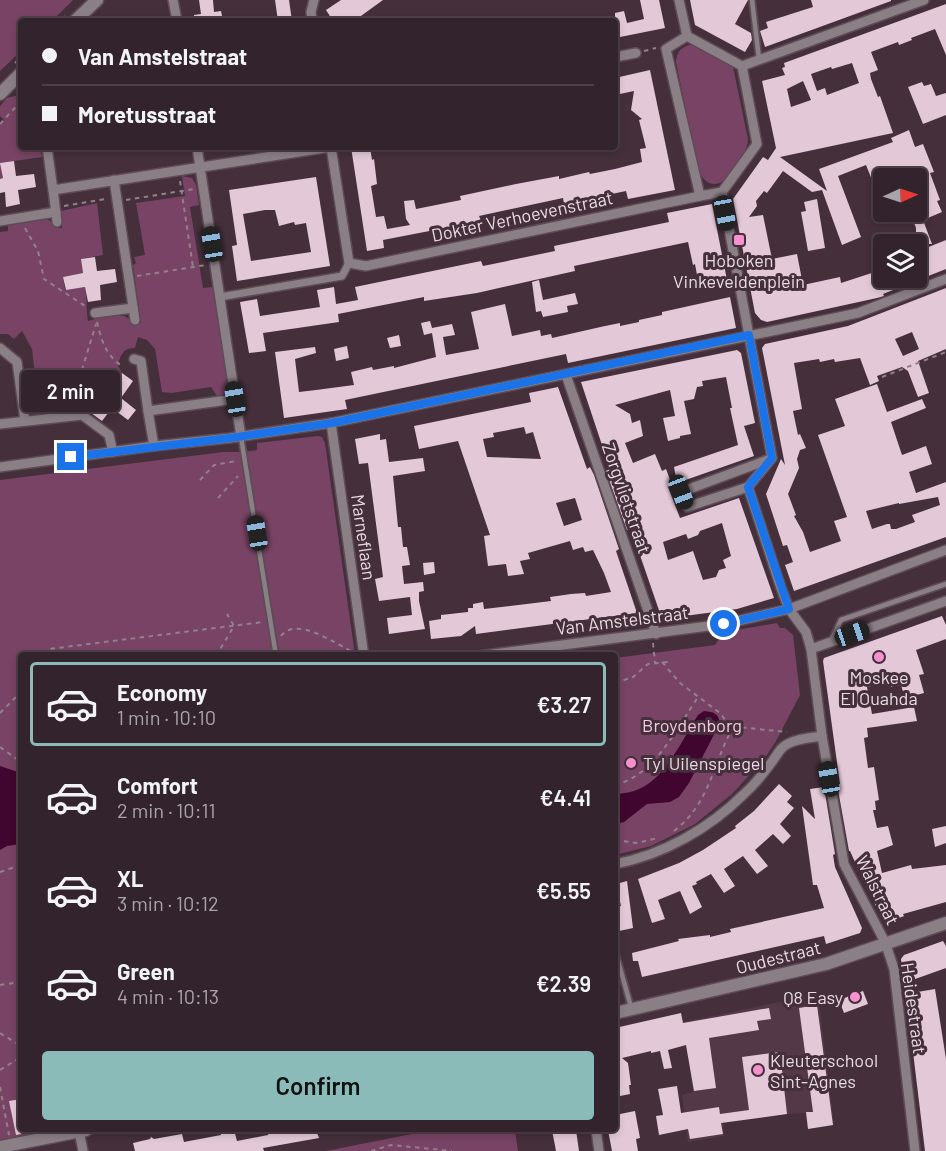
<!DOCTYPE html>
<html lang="en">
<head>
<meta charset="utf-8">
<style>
  body { margin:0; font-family:Barlow,sans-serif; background:#3b2b34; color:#f1f3f6; height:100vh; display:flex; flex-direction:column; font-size:22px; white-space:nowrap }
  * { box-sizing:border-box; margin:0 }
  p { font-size:20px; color:#a9a4a9 }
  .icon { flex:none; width:33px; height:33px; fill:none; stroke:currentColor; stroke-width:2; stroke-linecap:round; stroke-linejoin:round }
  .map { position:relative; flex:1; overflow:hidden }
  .side { position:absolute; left:18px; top:652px; width:600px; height:480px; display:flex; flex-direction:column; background:#33232c; border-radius:6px; box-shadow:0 3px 9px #0003,0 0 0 2px #4e4048 }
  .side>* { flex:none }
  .top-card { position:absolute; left:18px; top:18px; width:600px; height:132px; border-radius:6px; box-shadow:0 3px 9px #0003,0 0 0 2px #4e4048; display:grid; align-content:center; height:132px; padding:0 24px; background:#33232c }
  .needle { width:39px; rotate:87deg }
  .fabs { position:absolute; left:873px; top:168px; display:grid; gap:12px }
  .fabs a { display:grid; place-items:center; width:54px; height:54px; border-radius:6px; background:#33232c; box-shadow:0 3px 9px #0003,0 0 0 2px #4e4048; font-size:30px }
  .end { position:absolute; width:27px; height:27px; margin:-14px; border:8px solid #1a73e8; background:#fff; box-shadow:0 0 0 3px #fff }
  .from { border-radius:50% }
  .bubble { position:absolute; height:42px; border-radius:6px; background:#33232c; box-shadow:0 3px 9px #0003,0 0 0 2px #4e4048; font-size:20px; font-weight:600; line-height:42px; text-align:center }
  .car { position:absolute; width:18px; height:36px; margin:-18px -9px; border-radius:8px; box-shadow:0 0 4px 2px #0007; background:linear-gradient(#222 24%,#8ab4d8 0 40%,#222 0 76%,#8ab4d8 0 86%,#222 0) }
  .top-card b { display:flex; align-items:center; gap:21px; height:57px; font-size:22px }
  .top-card b+b { border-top:2px solid #4e4048 }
  .top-card i { width:15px; height:15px; background:#f1f3f6 }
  ul { padding:10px 0 0; list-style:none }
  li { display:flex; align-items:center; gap:18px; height:84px; margin:0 12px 9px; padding:0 12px; border:3px solid transparent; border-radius:6px }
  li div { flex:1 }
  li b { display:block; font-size:22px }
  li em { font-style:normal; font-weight:600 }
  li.active { border-color:#8bbbb9 }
  li>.icon { width:54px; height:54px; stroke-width:1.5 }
  .cta { display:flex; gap:12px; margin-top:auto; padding:12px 24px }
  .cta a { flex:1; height:69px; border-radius:6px; background:#8bbbb9; color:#111; font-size:24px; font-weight:600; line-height:69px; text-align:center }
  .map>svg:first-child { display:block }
</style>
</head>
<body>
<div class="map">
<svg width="946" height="1151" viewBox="0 0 946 1151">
  <rect width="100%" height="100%" fill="#442f3b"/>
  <polygon fill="#533848" points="818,994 834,1125 808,1128 806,1113 788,1114 723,1123 724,1136 688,1142 682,1095 693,1092 683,1022"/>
  <g fill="#784364">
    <polygon points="0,0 73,0 52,21 21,21 21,51 0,71"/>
    <path d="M692 44C708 47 721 57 733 67L748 139C747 161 714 208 698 169L676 62C677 50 682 47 692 44Z"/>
    <polygon points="15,96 21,97 21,147 40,147 42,157 1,163 3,178 0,179 0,124 4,120 0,116 0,106 7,98"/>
    <path d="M182 176 192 178 196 185 199 205 190 207 203 288 212 287 215 290 230 390 227 394 217 396 211 387 172 393 162 392 155 349 147 340 138 337 135 348C123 348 120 355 118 366L122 373 108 392 104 384 94 377 86 387 102 400 98 405 39 409 32 349 22 331 14 339 8 334H0V232L8 231V225L47 219 53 223 55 228H62L61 211 97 203 103 255 81 259 83 273 63 277 65 290 85 287C87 299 86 309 88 321 101 318 127 308 133 325L141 323 133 265 136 263 134 257 145 255 136 203 185 196Z"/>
    <polygon points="318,436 322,437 325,443 355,655 21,656 21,1130 53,1130 0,1140 0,480 223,452 243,452 257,450 257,443"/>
    <polygon points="777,623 780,628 785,628 793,635 800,695 776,741 765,758 732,794 695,824 651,846 615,855 615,658 715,645 724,632"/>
    <polygon points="432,1130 515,1130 518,1151 326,1151"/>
  </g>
  <g fill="#41062f">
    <path d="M704 711C714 712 718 713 720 723L689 783 679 797 670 802 647 804 624 822 615 824V795C621 793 628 793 634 791 664 782 682 740 698 715Z"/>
    <polygon points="0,766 21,773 21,844 7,846 0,850"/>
  </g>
  <g fill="#e3c9d8" fill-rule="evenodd">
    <polygon points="199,0 213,0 214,12 221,11 223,21 194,21 194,15 201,14"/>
    <polygon points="275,0 289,0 292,21 278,21"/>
    <polygon points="341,0 383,0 354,21 333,21 326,10"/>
    <polygon points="640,0 659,0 665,28 615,38 615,13 624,11 627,23 644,19"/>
    <polygon points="690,0 748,0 735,24 751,33 752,40 745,52 695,25"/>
    <polygon points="811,0 891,0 891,1 765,47 760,31 768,28 766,22 813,7"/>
    <path d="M946 4V55L935 29 911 38 912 40 899 45 898 42 871 52 878 70 870 73 871 79 878 97 880 96 893 133 780 157 827 191 819 169 893 142 891 138 909 130 915 147 923 144 934 172 930 173 940 200 937 201 942 212 923 220 932 244H916V228L910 212H916V178H898L895 171 872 180 866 165 838 176 861 237 842 245 822 190 812 192 783 171 767 193 764 191 756 201 757 206 749 217 763 215 772 259 797 254 803 285 840 277 841 283 884 269V278H916V252L946 240V269L883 294 884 296 877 298 767 322 761 320 755 313 733 199 763 157 768 160 776 148 762 81 785 75 782 68 785 67 784 63ZM852 63 859 83 827 95 825 88 817 91 811 74 831 67 832 69ZM803 81 811 100 791 107 787 89Z"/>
    <polygon points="650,70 675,190 628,199 626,191 564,204 563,198 479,216 481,221 383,240 384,248 367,251 351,147 370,147 372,160 374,159 377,184 371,186 376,217 384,216 387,229 410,225 406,219 404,201 414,200 416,209 461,200 460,196 516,184 559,176 559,179 589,172 590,174 615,169 642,162 640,149 646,148 639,120 642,119 631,110 634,91 615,95 615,78"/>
    <polygon points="922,82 924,86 931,84 936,96 946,93 946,115 923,124 908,87"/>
    <polygon points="14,161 16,176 34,174 36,187 18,190 20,204 6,207 5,192 0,193 0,179 3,178 0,163"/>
    <path d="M316 177 330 266 237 281 232 246 237 245 229 190ZM265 210H275L279 226 294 222 295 225 306 223 311 252 251 261 243 214Z"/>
    <polygon points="817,199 825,248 808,251 801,212 806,211 804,202"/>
    <polygon points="712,204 727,280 699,286 695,264 693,265 688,242 574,266 575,271 477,293 424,301 424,297 338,314 339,322 263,333 266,351 249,353 240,302 257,299 260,316 320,307 317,290 334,287 336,304 358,300 355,287 481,261 483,266 555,251 554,246 669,222 667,213"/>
    <polygon points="95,257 97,271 115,269 117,282 100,285 101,300 88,302 85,287 66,290 63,277 83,273 81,259"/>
    <polygon points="539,280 543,300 575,293 578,304 567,306 568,312 543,317 541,311 536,312 532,282"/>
    <path d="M946 288V349L918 361 929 393 918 397 908 371 902 367 877 376 879 381 870 385 860 358 835 362 834 359 820 362 819 359 794 363 802 409 793 411 798 435 800 434 806 448 800 450 797 459 799 468 788 494 796 515 794 516 803 532 810 552 841 541 834 521 847 517 818 435 845 426 835 399 877 384 887 412 922 399 926 408 891 422 902 455 926 446 932 464 909 472 916 493 946 482V537L794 591 785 565 793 562 787 545 783 546 766 494 781 459 785 465 762 348 765 344 848 326ZM912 332 919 349 903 356 895 339ZM938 497 940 505 912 515 915 522 896 529H891L890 524H887L872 529 866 511 899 503V504Z"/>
    <polygon points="730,297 736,328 568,363 566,354 345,400 347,409 284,418 275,352 315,347 316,353 295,359 299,392 316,390 354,385 351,372 372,367 373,370 394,366 394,368 436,357 432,333 424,335 421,323 430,321 432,328 452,324 455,335 443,337 446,355 479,349 471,312 505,304 512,336 540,330 541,336 551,334 552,338 605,326 620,323 620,326 639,322 639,320 662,315 662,312"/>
    <polygon points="399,335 401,346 390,348 387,338"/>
    <polygon points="347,346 349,358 336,361 334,349"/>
    <path d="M737 350 741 353 755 423 744 426 754 456 677 483 674 467 738 445 730 408H732L726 377 702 381 703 386 697 387 694 399 684 401 691 434 680 436V438L668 441 663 418 675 416 670 390 615 405 630 414 632 423 640 420 643 436 625 443 633 463 655 454 662 471 666 469 672 485 668 487 680 518 739 498 774 598 737 609 662 619 633 535 631 528 627 530 606 471 610 469 581 382ZM722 523 731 556 723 560 726 568 719 570 716 577 703 580 693 551 668 560 663 542 686 534 688 539 698 535 700 531Z"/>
    <polygon points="122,373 133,381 121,398 136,410 128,420 112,408 102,421 91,413 102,400 86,387 94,377 110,389"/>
    <path d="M558 387 587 469 590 467 594 475 619 549 616 551 637 613 476 634 475 626 461 636 431 639 429 621 441 619V615L468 612V608H473V604L483 602 484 609 551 601 550 597 571 594 585 593 586 596 611 592 604 573 593 550 585 552 583 547 573 550 570 541 528 553 530 559 520 561 524 574 508 576 506 564 488 566 484 536 490 535 458 441 419 449 414 426 531 402 529 393ZM524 427 526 434 533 432 541 459 487 457 483 439 494 437 493 433ZM575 498 582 520 564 526 556 503Z"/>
    <polygon points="380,434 380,440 386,439 389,462 423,458 425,471 393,476 398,527 401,527 403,547 407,547 410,565 402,566 404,584 423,582 424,591 419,592 419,601 425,629 389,634 387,618 412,615 410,597 379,601 375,579 383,577 368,463 359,464 355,439"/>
    <polygon points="434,562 435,573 424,575 423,563"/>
    <polygon points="942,616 946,625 946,639 916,650 924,674 919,675 924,693 905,698 901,685 891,687 888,674 869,679 871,686 867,687 872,714 914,707 917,721 867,728 868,737 864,738 868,768 874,767 879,800 875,801 876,810 873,810 877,828 888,826 893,845 877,851 882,873 911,865 912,869 946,865 946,902 903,914 904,916 887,923 883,921 871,896 875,893 866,868 859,871 850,851 849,851 837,784 840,784 823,661 824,658"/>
    <polygon points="779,784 792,796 787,802 794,808 780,824 791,836 783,844 773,834 755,850 768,866 757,874 743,856 724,869 735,886 724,893 711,874 696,882 697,884 692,886 702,907 690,914 680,891 658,900 665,919 652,923 638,879 679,863 703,850 736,828 735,826 754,811"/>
    <polygon points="824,787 835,854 833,855 835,867 862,928 860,933 826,944 824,936 642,977 638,961 633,961 632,953 679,941 678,939 710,935 710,937 731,932 730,929 824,908 817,885 813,885 802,806 815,819 810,789"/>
    <polygon points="946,826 946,843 935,847 932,829"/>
    <polygon points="627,881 633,928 619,931 615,920 615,907 621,906 616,884"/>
    <polygon points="943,941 946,946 946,968 904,983 901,959 904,955"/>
    <polygon points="935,989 946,1059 946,1151 925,1151 906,994"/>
    <polygon points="863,991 868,1004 844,1013 839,1000"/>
    <polygon points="817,1005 833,1125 808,1129 806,1112 813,1112 799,1008"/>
    <polygon points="769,1008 771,1019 757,1021 759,1030 709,1038 716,1088 694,1091 686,1045 668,1050 672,1068 664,1069 660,1051 651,1053 651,1051 622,1058 628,1063 631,1085 629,1085 630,1094 615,1097 615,1028 681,1013 683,1023"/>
    <polygon points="780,1052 787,1114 721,1123 723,1134 690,1139 688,1129 659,1135 656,1116 663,1115 658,1089 677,1086 681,1113 719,1107 720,1114 749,1110 742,1057"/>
    <polygon points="21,1099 21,1134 16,1135 9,1101"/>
    <polygon points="635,1111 640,1138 636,1139 638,1151 612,1151 608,1130 615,1130 615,1115"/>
    <polygon points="220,1130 234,1130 237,1141 268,1135 270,1130 316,1130 319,1138 263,1148 264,1151 135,1151 133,1143 150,1139 151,1137 154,1139 182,1134 184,1142 221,1135"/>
    <polygon points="552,1130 576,1130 579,1151 556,1151"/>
  </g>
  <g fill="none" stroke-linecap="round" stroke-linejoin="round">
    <g stroke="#5e4b56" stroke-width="8">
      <g id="service">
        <polyline points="752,0 759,59"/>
        <polyline points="241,437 276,656"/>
        <polyline points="831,641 841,620 946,584"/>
        <polyline points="615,950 631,1007"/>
      </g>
    </g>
    <g stroke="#5e4b56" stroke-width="10">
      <polyline id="pedestrian" points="220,297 342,276 349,263"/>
    </g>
    <g stroke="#5e4b56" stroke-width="12">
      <g id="minor">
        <polyline points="173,0 177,21"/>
        <polyline points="679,0 687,36"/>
        <polyline points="312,21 311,12 314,0"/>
        <polygon points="687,36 742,66 757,144 722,192 700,196 666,49"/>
        <polyline points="615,57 636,53"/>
        <polyline points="742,66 924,0"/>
        <polyline points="47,147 53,190 331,147"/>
        <polyline points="197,147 241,437"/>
        <polyline points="331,147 349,263 366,266 700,196"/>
        <polyline points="114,180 135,320"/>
        <polyline points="53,190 57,222"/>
        <polyline points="722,192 772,458 748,487 781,588 789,609 806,632 811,649 822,736 844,864 885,942 894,969 915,1151"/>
        <polyline points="0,221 56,212"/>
        <polyline points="95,313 133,308"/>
        <polyline points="0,348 17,362 25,421"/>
        <polyline points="134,359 141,361 148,411"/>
        <polyline points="566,375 656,634"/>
        <polyline points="331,423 364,656"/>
        <polyline points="0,424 82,415 109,435 113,452"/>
        <polyline points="154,446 148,411 235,399"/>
        <polyline points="0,467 154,446 230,438 331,423 858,313 946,279"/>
        <polyline points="748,487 687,507 681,492 770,459"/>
        <polyline points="811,649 946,601"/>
        <polyline points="478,656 724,624 789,609 946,550"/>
        <path d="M615 864C663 855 710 828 744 794 754 785 763 774 771 763 775 758 778 752 782 748 791 739 810 738 822 736"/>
        <polyline points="596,1130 599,1151"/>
        <polyline points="79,1131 83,1151"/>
      </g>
    </g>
    <g stroke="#5e4b56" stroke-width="15">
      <g id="tertiary">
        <polyline points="75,21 97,0"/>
        <polyline points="0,94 21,73"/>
        <polyline points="615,1013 826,964 946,923"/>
        <polyline points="0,1147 86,1130"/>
      </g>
    </g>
    <g stroke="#92818b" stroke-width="2" stroke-dasharray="4.5 4.5" stroke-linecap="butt">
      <polyline points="58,21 65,15"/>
      <polyline points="644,51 656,48"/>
      <polyline points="15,63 21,57"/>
      <polyline points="0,124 21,101"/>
      <polyline points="180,181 193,267"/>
      <polyline points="126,200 194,189"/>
      <polyline points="64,206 106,199"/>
      <polyline points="25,228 38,251 44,279 88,308"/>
      <polyline points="137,276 206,265"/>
      <path d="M97 322C101 339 105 353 119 364L124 363"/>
      <polyline points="882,377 946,352"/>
      <polyline points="76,405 77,386 96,324"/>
      <polyline points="200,480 214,465 236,461"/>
      <polyline points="218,498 238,476"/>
      <path d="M281 636C297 615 336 645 354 652"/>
      <polyline points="653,643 655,663"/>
      <polyline points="46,656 49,649 263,622"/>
      <polyline points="216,656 234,626 227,614"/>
      <polyline points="662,662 680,683 720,713 732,729 738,727 787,732"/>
      <polyline points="615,683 633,677 648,664 668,662"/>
      <polyline points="0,713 21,692"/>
      <polyline points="0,747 21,762"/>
      <path d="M615 785C655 775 677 728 698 697"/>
      <path d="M674 831C710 803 712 766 732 729"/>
      <polyline points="615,840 637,843 658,838"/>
      <polyline points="0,872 21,865"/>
      <polyline points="0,985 21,982"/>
      <polyline points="0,1033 21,1046"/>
      <polyline points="0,1070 21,1057"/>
      <polyline points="0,1087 9,1135"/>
      <polyline points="371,1151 391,1145 452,1151"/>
    </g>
    <use href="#service" stroke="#8a7f85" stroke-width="4.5"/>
    <use href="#pedestrian" stroke="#8a7f85" stroke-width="7"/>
    <use href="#minor" stroke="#8a7f85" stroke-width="9"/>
    <use href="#tertiary" stroke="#8a7f85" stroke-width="12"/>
  </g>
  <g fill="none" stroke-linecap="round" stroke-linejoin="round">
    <polyline stroke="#1a73e8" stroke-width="8" points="71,457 230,438 332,423 749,335 772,458 748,487 789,609 724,624"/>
  </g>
  <g fill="#f690cf" stroke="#442f3b" stroke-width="2">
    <rect x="733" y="234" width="12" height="12" rx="3"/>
    <circle cx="879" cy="657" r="6"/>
    <circle cx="631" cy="763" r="6"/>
    <circle cx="855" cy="997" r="6"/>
    <circle cx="758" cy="1070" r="6"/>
  </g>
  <g text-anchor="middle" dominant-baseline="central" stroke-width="6" stroke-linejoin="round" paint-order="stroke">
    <g font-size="18" fill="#e9dbe3" stroke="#442f3b">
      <text transform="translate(522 216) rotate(-12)">Dokter Verhoevenstraat</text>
      <text transform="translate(627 498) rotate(71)">Zorgvlietstraat</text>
      <text transform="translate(364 537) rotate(82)">Marneflaan</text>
      <text transform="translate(622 620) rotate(-7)">Van Amstelstraat</text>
      <text transform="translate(878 890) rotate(64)">Walstraat</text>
      <text transform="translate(778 957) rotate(-14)">Oudestraat</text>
      <text transform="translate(914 1008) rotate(82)">Heidestraat</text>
    </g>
    <g font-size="18" fill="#e9dbe3" stroke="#442f3b">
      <text x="739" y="260">Hoboken<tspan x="739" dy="21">Vinkeveldenplein</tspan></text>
      <text x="879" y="677">Moskee<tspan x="879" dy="21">El Ouahda</tspan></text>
      <text x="643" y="763" text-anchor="start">Tyl Uilenspiegel</text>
      <text x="843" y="997" text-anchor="end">Q8 Easy</text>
      <text x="770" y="1060" text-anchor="start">Kleuterschool<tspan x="770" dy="21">Sint-Agnes</tspan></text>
    </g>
    <g font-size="18" fill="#f6c9e3" stroke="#442f3b">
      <text x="692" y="725">Broydenborg</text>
    </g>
  </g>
</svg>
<div class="fabs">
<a><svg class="needle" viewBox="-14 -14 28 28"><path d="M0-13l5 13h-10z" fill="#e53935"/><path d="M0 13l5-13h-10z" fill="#a9a4a9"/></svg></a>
<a><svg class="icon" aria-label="layers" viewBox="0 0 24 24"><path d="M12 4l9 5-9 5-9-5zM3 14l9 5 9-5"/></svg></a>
</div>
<i class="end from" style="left:724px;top:624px"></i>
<i class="end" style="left:71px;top:457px"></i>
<div class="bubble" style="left:21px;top:370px;width:99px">2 min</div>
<i class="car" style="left:725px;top:213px;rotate:169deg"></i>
<i class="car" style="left:212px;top:244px;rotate:351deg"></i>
<i class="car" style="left:235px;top:399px;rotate:351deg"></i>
<i class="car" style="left:681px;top:492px;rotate:159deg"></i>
<i class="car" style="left:257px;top:533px;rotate:351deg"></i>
<i class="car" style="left:852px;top:634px;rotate:71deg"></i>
<i class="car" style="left:829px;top:779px;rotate:350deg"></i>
<div class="top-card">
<b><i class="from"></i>Van Amstelstraat</b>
<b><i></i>Moretusstraat</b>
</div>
<section class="side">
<ul>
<li class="active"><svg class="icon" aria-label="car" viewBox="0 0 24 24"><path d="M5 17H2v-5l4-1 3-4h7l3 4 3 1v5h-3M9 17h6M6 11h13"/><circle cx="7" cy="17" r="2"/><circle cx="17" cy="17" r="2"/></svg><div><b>Economy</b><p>1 min · 10:10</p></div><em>€3.27</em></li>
<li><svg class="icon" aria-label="car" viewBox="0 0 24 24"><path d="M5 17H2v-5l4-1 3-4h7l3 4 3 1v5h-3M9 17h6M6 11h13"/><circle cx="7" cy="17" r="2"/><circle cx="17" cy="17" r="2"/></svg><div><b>Comfort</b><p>2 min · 10:11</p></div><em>€4.41</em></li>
<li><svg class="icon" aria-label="car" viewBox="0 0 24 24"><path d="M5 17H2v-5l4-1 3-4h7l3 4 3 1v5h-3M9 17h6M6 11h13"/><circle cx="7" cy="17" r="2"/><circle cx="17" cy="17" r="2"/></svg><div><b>XL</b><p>3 min · 10:12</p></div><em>€5.55</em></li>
<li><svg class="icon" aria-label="car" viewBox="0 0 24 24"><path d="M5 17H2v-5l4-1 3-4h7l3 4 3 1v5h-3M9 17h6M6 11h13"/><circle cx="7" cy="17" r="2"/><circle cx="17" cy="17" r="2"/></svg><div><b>Green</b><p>4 min · 10:13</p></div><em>€2.39</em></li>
</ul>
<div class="cta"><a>Confirm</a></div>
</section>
</div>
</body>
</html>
